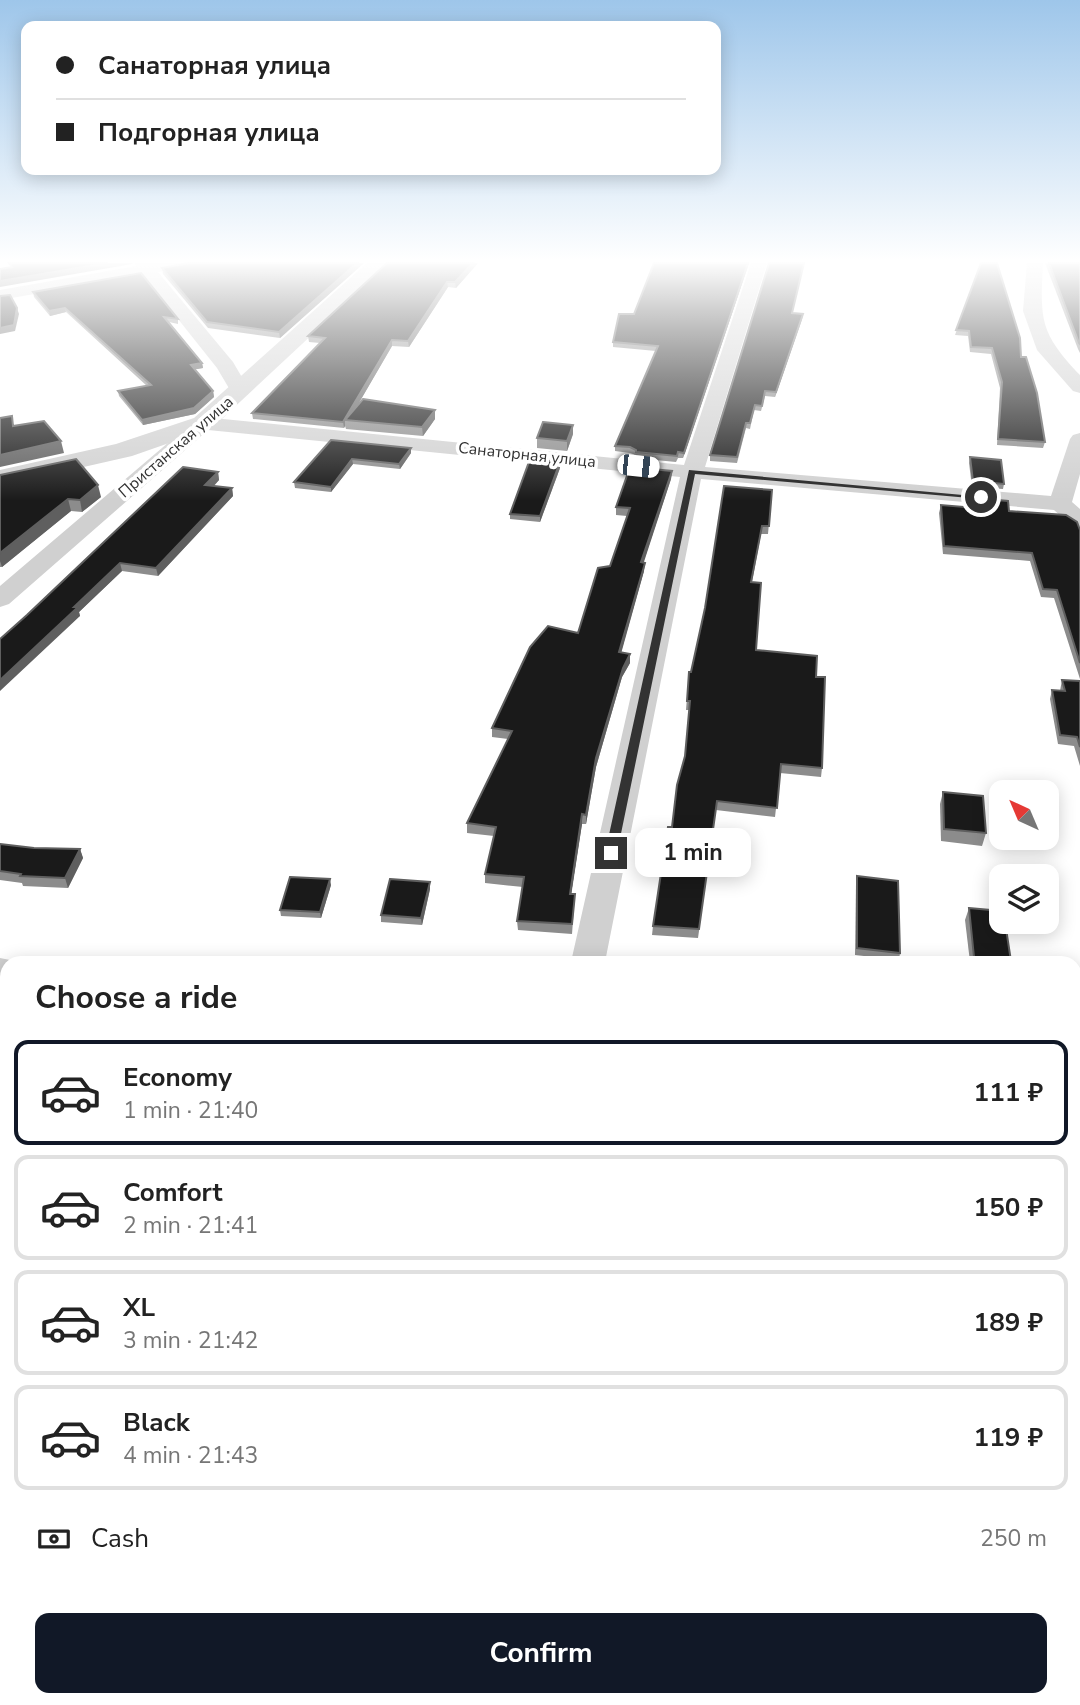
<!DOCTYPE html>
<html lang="en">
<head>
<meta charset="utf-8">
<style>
  body { margin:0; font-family:"Nunito Sans",sans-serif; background:#f6f6f6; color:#222; height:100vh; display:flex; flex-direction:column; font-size:26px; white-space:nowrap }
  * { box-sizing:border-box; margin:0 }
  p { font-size:23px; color:#767676 }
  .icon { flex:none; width:38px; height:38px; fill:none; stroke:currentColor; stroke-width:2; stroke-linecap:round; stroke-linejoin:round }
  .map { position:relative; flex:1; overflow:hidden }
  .details { position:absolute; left:0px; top:956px; width:1082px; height:751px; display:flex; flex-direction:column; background:#fff; border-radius:21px 21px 0 0; box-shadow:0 4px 18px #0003 }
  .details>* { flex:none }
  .hud { position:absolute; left:21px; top:21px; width:700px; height:154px; border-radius:14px; box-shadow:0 4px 18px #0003; display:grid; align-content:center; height:154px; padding:0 35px; background:#fff }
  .needle { width:46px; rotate:316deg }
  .fabs { position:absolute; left:989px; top:780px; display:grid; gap:14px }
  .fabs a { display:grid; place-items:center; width:70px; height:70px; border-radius:14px; background:#fff; box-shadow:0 4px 18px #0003; font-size:35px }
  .end { position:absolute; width:32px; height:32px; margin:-16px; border:9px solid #333; background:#fff; box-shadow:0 0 0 4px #fff }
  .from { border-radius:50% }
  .bubble { position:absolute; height:49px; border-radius:14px; background:#fff; box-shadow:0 4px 18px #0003; font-size:23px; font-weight:700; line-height:49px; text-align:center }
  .car { position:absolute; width:21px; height:42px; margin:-21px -10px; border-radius:9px; box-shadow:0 0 5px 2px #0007; background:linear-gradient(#fff 24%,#345 0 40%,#fff 0 76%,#345 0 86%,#fff 0) }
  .hud b { display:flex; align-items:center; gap:24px; height:66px; font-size:26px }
  .hud b+b { border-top:2px solid #e0e0e0 }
  .hud i { width:18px; height:18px; background:#222 }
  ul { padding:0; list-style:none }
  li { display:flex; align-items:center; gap:21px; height:105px; margin:0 14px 10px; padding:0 21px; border:4px solid #e0e0e0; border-radius:14px }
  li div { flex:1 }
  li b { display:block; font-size:26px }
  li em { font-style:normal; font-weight:700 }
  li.active { border-color:#111827 }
  li>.icon { width:63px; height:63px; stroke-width:1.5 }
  h2 { padding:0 35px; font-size:32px; line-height:84px }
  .pay { display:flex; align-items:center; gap:18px; height:77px; padding:0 35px; font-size:26px }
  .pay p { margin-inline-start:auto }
  .cta { display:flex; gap:14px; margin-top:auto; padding:14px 35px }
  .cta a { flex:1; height:80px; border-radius:14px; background:#111827; color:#fff; font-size:28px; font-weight:700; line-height:80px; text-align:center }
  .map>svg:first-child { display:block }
</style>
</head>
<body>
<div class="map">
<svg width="1080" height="1705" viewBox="0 0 1080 1705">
  <rect width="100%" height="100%" fill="#fff"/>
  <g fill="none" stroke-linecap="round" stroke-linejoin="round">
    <g fill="#d0d0d0" fill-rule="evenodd">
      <polygon points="134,263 191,263 189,266 158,272 233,362 250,391 247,395 233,395 217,368 143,275 0,300 0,290 136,266"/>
      <polygon points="751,263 767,263 705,467 1051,496 1070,439 1073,435 1080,433 1080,474 1072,502 1080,509 1080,528 1072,526 1054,510 701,479 605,962 571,962 680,477 208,430 9,604 0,607 0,586 196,419 203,417 684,465"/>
      <path d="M1027 263H1043C1040 320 1040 333 1080 375V393L1073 391 1037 350 1023 311Z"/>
      <polygon points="0,958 20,962 7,962 7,982 0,982"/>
      <polygon points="1074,1015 1080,1015 1080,1043 1074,1042"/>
      <polygon points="422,1699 476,1699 475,1705 421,1705"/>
    </g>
    <polygon fill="#d0d0d0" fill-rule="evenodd" points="367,263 389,263 212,428 132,456 0,486 0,470 116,444 194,418"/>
  </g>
  <g fill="#8c8c8c">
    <polygon points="189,263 364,263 280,338 208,328 163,274 162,268"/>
    <polygon points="387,263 478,263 456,288 448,287 409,347 392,346 357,406 435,419 423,436 346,429 345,426 344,428 253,419 252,413 320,343 309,342 308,336"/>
    <polygon points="654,263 749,263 683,458 678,458 676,462 635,458 636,455 630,453 615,451 615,446 656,351 613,347 613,342 634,314"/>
    <polygon points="981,263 1045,442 1043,448 997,445 1000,388 991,354 970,352 968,336 955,335"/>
    <polygon points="1045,263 1080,263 1080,353 1078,349"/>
    <polygon points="33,292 178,319 178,324 169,322 202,363 203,368 195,369 213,391 214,397 195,414 143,425 119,396 118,391 147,386 66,312 50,316 34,297"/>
    <polygon points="792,313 803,314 802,319 775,397 765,396 761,411 754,410 750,429 746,428 737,463 710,461 710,455"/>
    <polygon points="573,434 567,451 537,448 537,438"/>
    <polygon points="331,440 411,453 400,469 353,464 331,492 295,488 294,482"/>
    <polygon points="970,457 1004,484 1003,489 972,487 969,463"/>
    <polygon points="560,468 540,522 510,519 510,514"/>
    <polygon points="672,471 671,479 643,563 644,571 621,652 630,663 622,677 596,767 586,824 582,824 571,894 575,894 572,934 518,930 517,921 523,887 485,883 485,874 494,836 467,833 467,823 508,739 492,737 492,728 578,633 610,566 627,516 616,515 616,507"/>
    <polygon points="218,472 219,480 214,486 232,488 233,496 158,576 122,571 79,612 80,616 0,639"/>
    <polygon points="0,475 101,497 82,512 71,511 2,567 0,567"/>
    <polygon points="772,490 768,534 761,534 752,582 756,650 816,677 822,768 821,777 780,773 775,817 716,810 698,938 652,935 653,926 685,756 690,710 686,710 689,672 691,672"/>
    <polygon points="975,498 1009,511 1080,530 1080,679 1054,598 1041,597 1030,561 943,554 939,513 941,505 974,508"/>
    <polygon points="1062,680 1080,681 1080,766 1074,746 1058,744 1050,699 1052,690 1060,691"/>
    <polygon points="943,792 986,833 982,846 941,841 940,804"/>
    <polygon points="0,844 34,848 80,849 83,858 68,888 23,886 22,883 0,880"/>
    <polygon points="857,876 900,953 899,960 855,955 856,883"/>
    <polygon points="430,882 430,889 422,925 381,922 381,915"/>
    <polygon points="331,885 321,918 281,916 280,910"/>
    <polygon points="969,908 1011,961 1011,962 970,962 965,920"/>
    <polygon points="1074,1100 1080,1101 1080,1142 1074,1141"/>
    <polygon points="880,1699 930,1699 931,1705 882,1705 882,1699"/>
    <polygon points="989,1699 1035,1699 1036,1705 990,1705"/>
  </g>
  <g fill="#5f5f5f">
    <polygon points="108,263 133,263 132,264 0,287 0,281"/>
    <polygon points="357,263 364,263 280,338 279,332"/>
    <polygon points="473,263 478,263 456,288 455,282"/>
    <polygon points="748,263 749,263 683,458 684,453"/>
    <polygon points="447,282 448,287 409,347 408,341"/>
    <polygon points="17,308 19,314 15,331 0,334 0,328"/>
    <polygon points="65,308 66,312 50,316 49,311"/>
    <polygon points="803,314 802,319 775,397 776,392"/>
    <polygon points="392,340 392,346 349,420 345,420 345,426 344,428 343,422"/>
    <polygon points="202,363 203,368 192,370 191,365"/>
    <polygon points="213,391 214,397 195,414 143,425 142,420"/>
    <polygon points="435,410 435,419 423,436 422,427"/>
    <polygon points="573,425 573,434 567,451 567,441"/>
    <polygon points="61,441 64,453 0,467 0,455"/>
    <polygon points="411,448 411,453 400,469 399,464"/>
    <polygon points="352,459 353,464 331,492 331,487"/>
    <polygon points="560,462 560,468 540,522 540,516"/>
    <polygon points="672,471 671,479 641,571 641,562"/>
    <polygon points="218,472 219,480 207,493 205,485"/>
    <polygon points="98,485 101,497 82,512 80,500"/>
    <polygon points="232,488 233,496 158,576 156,568"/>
    <polygon points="68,499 71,511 2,567 0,561 0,553"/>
    <polygon points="120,563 122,571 79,612 80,616 0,691 0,680 74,607"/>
    <polygon points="645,563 644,571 619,661 619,652"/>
    <polygon points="630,654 630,663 622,677 596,767 586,824 586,815 596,758 623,668"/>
    <polygon points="582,814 582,824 570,903 570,894"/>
    <polygon points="80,849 83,858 68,888 65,878"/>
    <polygon points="330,879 331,885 321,918 320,912"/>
    <polygon points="430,882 430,889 422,925 421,918"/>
    <polygon points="7,1057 7,1091 0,1107 0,1072"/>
    <polygon points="7,1639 7,1672 0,1692 0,1659"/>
    <polygon points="31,1699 34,1699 38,1705 30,1705"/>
  </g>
  <g fill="#1a1a1a" stroke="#5f5f5f" stroke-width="2">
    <polygon points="9,263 108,263 0,281 0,269 12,267"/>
    <polygon points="189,263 357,263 279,332 207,322 162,268"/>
    <polygon points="387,263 473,263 455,282 447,282 408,341 392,340 343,422 252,413 325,338 308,336"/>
    <polygon points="654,263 748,263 684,453 678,452 677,456 636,452 636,450 630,447 615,446 658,346 613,342 619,314 634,314"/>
    <polygon points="769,263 804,263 792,313 803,314 776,392 765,391 762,406 755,405 750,423 746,423 737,457 710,455"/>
    <polygon points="981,263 997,263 1020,338 1021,357 1026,357 1037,393 1045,442 998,439 1002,382 992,348 971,347 969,331 956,330"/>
    <polygon points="1049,263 1080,263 1080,344 1079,343"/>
    <polygon points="141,273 178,319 164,317 202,363 191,365 213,391 194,408 142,420 118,391 151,385 65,308 49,311 33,292"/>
    <polygon points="10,295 17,308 14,325 0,328 0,296"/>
    <polygon points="363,399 435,410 422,427 345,420"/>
    <polygon points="12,416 13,426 44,421 61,441 0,455 0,418"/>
    <polygon points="543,422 573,425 567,441 537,438"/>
    <polygon points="331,440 411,448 399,464 352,459 331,487 294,482"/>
    <polygon points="970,457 1001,460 1004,484 973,481"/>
    <polygon points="76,459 98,485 80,500 68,499 0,553 0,475"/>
    <polygon points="530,459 560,462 540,516 510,514"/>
    <polygon points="183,467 218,472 205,485 232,488 156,568 120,563 74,607 78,607 0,680 0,639 27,615"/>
    <polygon points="630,467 672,471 641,562 645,563 619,652 630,654 623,668 596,758 586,815 582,814 570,894 575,894 572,924 517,921 524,877 485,874 496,827 467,823 512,731 492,728 530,647 548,626 578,633 598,568 610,566 630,508 616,507"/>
    <polygon points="724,486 772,490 769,526 762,526 751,582 761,583 756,650 817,656 816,677 825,677 822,768 781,764 777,808 717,801 699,929 653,926 668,827 672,827 677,785 685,756 690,701 687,701 689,672 691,672 705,608"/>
    <polygon points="975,498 1008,501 1009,511 1066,515 1077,522 1080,530 1080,663 1057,590 1043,589 1032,553 944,546 941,505 976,508"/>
    <polygon points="1062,680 1080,681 1080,747 1077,737 1060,735 1052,690 1065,691"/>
    <polygon points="943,792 983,796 986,833 944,829"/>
    <polygon points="0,844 34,848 80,849 65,878 20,876 21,874 0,871"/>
    <polygon points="857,876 898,881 900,953 857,948"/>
    <polygon points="290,877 330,879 320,912 280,910"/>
    <polygon points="390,879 430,882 421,918 381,915"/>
    <polygon points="969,908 1001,911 1001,922 1005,922 1011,961 974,957"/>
    <polygon points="0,1003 7,1004 7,1057 0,1072"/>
    <polygon points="1074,1100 1080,1101 1080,1135 1074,1134"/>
    <polygon points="0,1596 7,1597 7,1639 0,1659"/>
    <polygon points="0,1695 7,1695 7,1699 31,1699 30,1705 0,1705"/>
    <polygon points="887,1699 930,1699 931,1705 887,1705"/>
    <polygon points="996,1699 1035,1699 1036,1705 997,1705"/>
    <polygon points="301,1703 332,1705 301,1705"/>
  </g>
  <linearGradient id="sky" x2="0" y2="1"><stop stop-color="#9ec6ea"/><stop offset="0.52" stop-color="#fff"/><stop offset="1" stop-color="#fff" stop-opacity="0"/></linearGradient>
  <rect width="1080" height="501" fill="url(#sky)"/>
  <polygon fill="#333" points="689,470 985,497 981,499 695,474 617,853 611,857 605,853"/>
  <g text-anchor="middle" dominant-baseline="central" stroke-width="7" stroke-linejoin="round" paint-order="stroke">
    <g font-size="16" fill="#333" stroke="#fff">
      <text transform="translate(176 447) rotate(-41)">Пристанская улица</text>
      <text transform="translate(527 455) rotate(6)">Санаторная улица</text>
    </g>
  </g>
</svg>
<div class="fabs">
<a><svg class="needle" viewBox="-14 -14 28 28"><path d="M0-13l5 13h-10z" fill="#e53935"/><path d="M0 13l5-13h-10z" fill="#767676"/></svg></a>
<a><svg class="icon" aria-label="layers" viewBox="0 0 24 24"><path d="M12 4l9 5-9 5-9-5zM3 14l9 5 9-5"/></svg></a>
</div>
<i class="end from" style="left:981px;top:497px"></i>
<i class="end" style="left:611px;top:853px"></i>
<div class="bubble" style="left:635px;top:828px;width:116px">1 min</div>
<i class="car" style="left:638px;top:466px;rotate:96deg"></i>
<div class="hud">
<b><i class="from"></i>Санаторная улица</b>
<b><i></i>Подгорная улица</b>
</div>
<section class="details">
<h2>Choose a ride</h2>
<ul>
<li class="active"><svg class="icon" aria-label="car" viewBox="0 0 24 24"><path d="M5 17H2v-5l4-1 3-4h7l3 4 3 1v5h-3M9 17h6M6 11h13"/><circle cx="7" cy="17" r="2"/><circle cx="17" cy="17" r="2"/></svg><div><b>Economy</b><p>1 min · 21:40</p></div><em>111 ₽</em></li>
<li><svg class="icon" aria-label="car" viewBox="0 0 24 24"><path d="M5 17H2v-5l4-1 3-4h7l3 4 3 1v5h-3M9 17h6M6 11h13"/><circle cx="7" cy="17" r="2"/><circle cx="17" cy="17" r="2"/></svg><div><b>Comfort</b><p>2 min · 21:41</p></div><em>150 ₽</em></li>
<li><svg class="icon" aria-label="car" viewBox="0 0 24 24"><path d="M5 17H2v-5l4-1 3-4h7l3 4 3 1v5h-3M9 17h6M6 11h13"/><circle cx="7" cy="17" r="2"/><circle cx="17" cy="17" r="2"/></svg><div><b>XL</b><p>3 min · 21:42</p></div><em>189 ₽</em></li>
<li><svg class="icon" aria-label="car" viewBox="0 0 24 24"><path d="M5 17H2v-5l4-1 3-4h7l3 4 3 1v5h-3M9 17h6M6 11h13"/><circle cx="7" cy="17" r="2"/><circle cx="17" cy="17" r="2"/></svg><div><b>Black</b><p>4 min · 21:43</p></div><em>119 ₽</em></li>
</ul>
<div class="pay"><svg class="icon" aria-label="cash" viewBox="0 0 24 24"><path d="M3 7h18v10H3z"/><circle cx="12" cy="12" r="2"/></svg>Cash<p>250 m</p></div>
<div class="cta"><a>Confirm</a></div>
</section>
</div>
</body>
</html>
